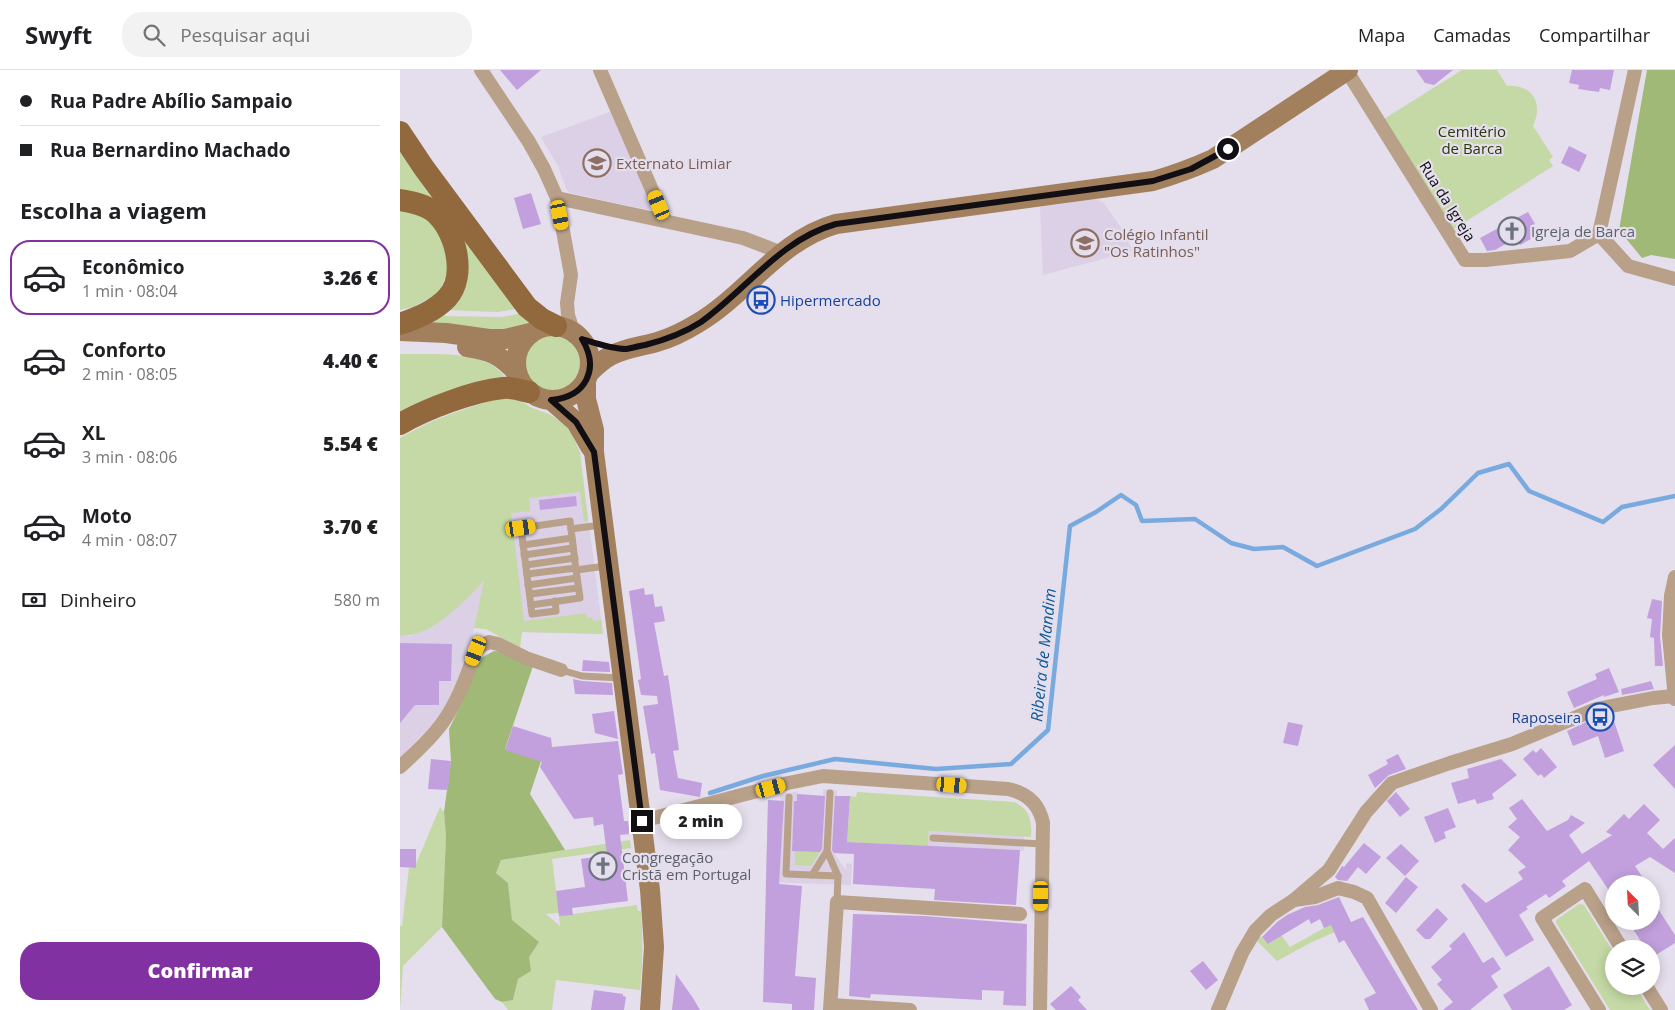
<!DOCTYPE html>
<html lang="pt">
<head>
<meta charset="utf-8">
<style>
  body { margin:0; font-family:"Open Sans",sans-serif; background:#f2f2f2; color:#202124; height:100vh; display:flex; flex-direction:column; font-size:19px; white-space:nowrap }
  * { box-sizing:border-box; margin:0 }
  p { font-size:16px; color:#757577 }
  .icon { flex:none; width:28px; height:28px; fill:none; stroke:currentColor; stroke-width:2; stroke-linecap:round; stroke-linejoin:round }
  .map { position:relative; flex:1; overflow:hidden }
  .sheet { display:flex; flex-direction:column; background:#fff; width:400px }
  .sheet>* { flex:none }
  .top-card { display:grid; align-content:center; height:110px; padding:0 20px; background:#fff }
  .needle { width:32px; rotate:336deg }
  .tools { position:absolute; left:1205px; top:805px; display:grid; gap:10px }
  .tools a { display:grid; place-items:center; width:55px; height:55px; border-radius:50%; background:#fff; box-shadow:0 2px 12px #0003; font-size:25px }
  .end { position:absolute; width:22px; height:22px; margin:-11px; border:6px solid #110f13; background:#fff; box-shadow:0 0 0 2px #fff }
  .from { border-radius:50% }
  .bubble { position:absolute; height:35px; border-radius:18px; background:#fff; box-shadow:0 2px 12px #0003; font-size:16px; font-weight:800; line-height:35px; text-align:center }
  .car { position:absolute; width:15px; height:30px; margin:-15px -8px; border-radius:6px; box-shadow:0 0 4px 1px #0007; background:linear-gradient(#f5c518 24%,#345 0 40%,#f5c518 0 76%,#345 0 86%,#f5c518 0) }
  .top-card b { display:flex; align-items:center; gap:18px; height:48px; font-size:19px }
  .top-card b+b { border-top:1px solid #e0e0e0 }
  .top-card i { width:12px; height:12px; background:#202124 }
  ul { padding:0; list-style:none }
  li { display:flex; align-items:center; gap:15px; height:75px; margin:0 10px 8px; padding:0 10px; border:2px solid transparent; border-radius:20px }
  li div { flex:1 }
  li b { display:block; font-size:19px }
  li em { font-style:normal; font-weight:800 }
  li.current { border-color:#8131a1 }
  li>.icon { width:45px; height:45px; stroke-width:1.5 }
  h2 { padding:0 20px; font-size:22px; line-height:60px }
  .pay { display:flex; align-items:center; gap:12px; height:55px; padding:0 20px; font-size:19px }
  .pay p { margin-inline-start:auto }
  .button { display:flex; gap:10px; margin-top:auto; padding:10px 20px }
  .button a { flex:1; height:58px; border-radius:20px; background:#8131a1; color:#fff; font-size:20px; font-weight:800; line-height:58px; text-align:center }
  header { display:flex; align-items:center; gap:30px; box-sizing:border-box; height:70px; padding:0 25px; background:#fff; border-bottom:1px solid #e0e0e0 }
  header strong { font-size:24px }
  nav { display:flex; gap:28px; margin-inline-start:auto; font-size:18px }
  .search { width:350px; height:45px; background:#f2f2f2; display:flex; align-items:center; gap:12px; box-sizing:border-box; padding:0 18px; border-radius:20px; color:#757577; font-size:19px }
  main { display:flex; flex:1; min-height:0 }
  .map>svg:first-child { display:block }
</style>
</head>
<body>
<header>
<strong>Swyft</strong>
<div class="search"><svg class="icon" aria-label="search" viewBox="0 0 24 24"><circle cx="10" cy="10" r="6"/><path d="M15 15l6 6"/></svg>Pesquisar aqui</div>
<nav><a>Mapa</a><a>Camadas</a><a>Compartilhar</a></nav>
</header>
<main>
<section class="sheet">
<div class="top-card">
<b><i class="from"></i>Rua Padre Abílio Sampaio</b>
<b><i></i>Rua Bernardino Machado</b>
</div>
<h2>Escolha a viagem</h2>
<ul>
<li class="current"><svg class="icon" aria-label="car" viewBox="0 0 24 24"><path d="M5 17H2v-5l4-1 3-4h7l3 4 3 1v5h-3M9 17h6M6 11h13"/><circle cx="7" cy="17" r="2"/><circle cx="17" cy="17" r="2"/></svg><div><b>Econômico</b><p>1 min · 08:04</p></div><em>3.26 €</em></li>
<li><svg class="icon" aria-label="car" viewBox="0 0 24 24"><path d="M5 17H2v-5l4-1 3-4h7l3 4 3 1v5h-3M9 17h6M6 11h13"/><circle cx="7" cy="17" r="2"/><circle cx="17" cy="17" r="2"/></svg><div><b>Conforto</b><p>2 min · 08:05</p></div><em>4.40 €</em></li>
<li><svg class="icon" aria-label="car" viewBox="0 0 24 24"><path d="M5 17H2v-5l4-1 3-4h7l3 4 3 1v5h-3M9 17h6M6 11h13"/><circle cx="7" cy="17" r="2"/><circle cx="17" cy="17" r="2"/></svg><div><b>XL</b><p>3 min · 08:06</p></div><em>5.54 €</em></li>
<li><svg class="icon" aria-label="car" viewBox="0 0 24 24"><path d="M5 17H2v-5l4-1 3-4h7l3 4 3 1v5h-3M9 17h6M6 11h13"/><circle cx="7" cy="17" r="2"/><circle cx="17" cy="17" r="2"/></svg><div><b>Moto</b><p>4 min · 08:07</p></div><em>3.70 €</em></li>
</ul>
<div class="pay"><svg class="icon" aria-label="cash" viewBox="0 0 24 24"><path d="M3 7h18v10H3z"/><circle cx="12" cy="12" r="2"/></svg>Dinheiro<p>580 m</p></div>
<div class="button"><a>Confirmar</a></div>
</section>
<div class="map">
<svg width="1275" height="940" viewBox="0 0 1275 940">
  <rect width="100%" height="100%" fill="#e5deec"/>
  <g fill="#dbd0e5">
    <polygon points="215,40 254,134 248,140 170,123 167,121 158,96 141,67"/>
    <polygon points="695,129 703,132 726,165 732,181 643,205 640,137"/>
    <polygon points="120,380 183,406 203,564 122,562 86,559"/>
    <polygon points="85,510 67,589 47,633 36,650 0,688 0,566 9,566 32,557 40,551"/>
    <polygon points="423,719 437,720 437,726 450,726 446,784 434,783 446,800 446,793 452,794 451,815 366,812 368,730 381,731 380,726 398,721 398,724 423,726"/>
    <polygon points="529,761 624,766 624,781 528,776"/>
  </g>
  <g fill="#c4d9a5">
    <path d="M1062 0H1097L1107 16C1132 14 1144 33 1133 56L1153 87 1149 90 1153 96 1054 159 984 49Z"/>
    <polygon points="0,77 116,239 97,242 47,240 65,191 0,122"/>
    <polygon points="0,138 16,141 40,158 50,196 39,223 13,237 0,240"/>
    <polygon points="122,243 132,251 107,261 27,255 41,246 102,247"/>
    <circle cx="153" cy="293" r="28"/>
    <path d="M0 284C31 285 84 278 104 306L0 348Z"/>
    <path d="M106 327 121 331 132 338 149 344 164 354 171 362 180 382 188 451H184L180 422 129 428 130 441 111 443 124 551 186 543 187 548 192 547 193 551 200 550 201 548 203 564 122 562 120 578 86 559 74 558 84 511C62 533 34 566 0 566V368C32 349 70 336 106 327Z"/>
    <path d="M457 722 614 732C630 739 632 751 631 767L529 761 528 776 447 772 450 726 456 727Z"/>
    <polygon points="40,737 44,742 46,767 42,857 3,896 0,940 0,856 2,856 9,798 16,798 16,794"/>
    <path d="M230 770 231 778 152 789 159 843 146 844 160 856 159 846 237 835 238 841H241C243 868 243 894 240 920L156 910 152 940H108L102 932 113 930 118 909 131 901 112 850 108 813 96 803 101 790Z"/>
    <polygon points="395,781 420,782 411,796 395,795"/>
    <polygon points="1179,834 1184,835 1214,883 1214,916 1235,916 1250,940 1210,940 1156,853 1156,850"/>
    <polygon points="931,854 935,862 912,872 877,891 857,871 859,865 869,874 881,865 890,877"/>
  </g>
  <g fill="#a0b976">
    <polygon points="1247,0 1275,0 1275,189 1251,185 1242,188 1219,160"/>
    <polygon points="94,581 101,582 133,596 105,679 141,691 130,724 165,780 101,790 96,803 108,813 112,850 139,872 129,887 131,901 118,909 113,930 102,932 95,929 42,857 46,767 44,742 51,691 49,659 60,637 75,596 81,588"/>
  </g>
  <g fill="none" stroke-linecap="round" stroke-linejoin="round">
    <polyline stroke="#79aadf" stroke-width="4.5" points="310,723 363,706 435,689 536,699 611,694 648,660 670,456 696,442 721,425 736,435 742,451 795,449 831,473 854,479 883,477 917,496 1015,459 1041,439 1078,403 1109,394 1129,421 1203,452 1222,437 1275,426"/>
  </g>
  <g fill="#c2a0de">
    <polygon points="100,0 141,0 117,20"/>
    <polygon points="1016,0 1053,0 1034,15 1025,13"/>
    <polygon points="1172,0 1214,0 1210,20 1200,18 1199,22 1178,19 1179,15 1169,13"/>
    <polygon points="1169,76 1187,85 1179,102 1161,93"/>
    <polygon points="131,123 141,154 123,159 114,128"/>
    <polygon points="1128,142 1135,154 1131,156 1136,166 1120,175 1116,168 1095,180 1087,181 1080,168"/>
    <polygon points="176,426 177,436 140,440 139,430"/>
    <polygon points="244,518 245,525 253,524 255,537 262,536 265,551 254,553 264,606 268,605 279,680 273,681 278,708 302,713 300,727 260,720 255,683 251,684 243,636 258,634 257,626 241,625 238,610 241,609 229,521"/>
    <polygon points="1252,529 1262,531 1260,566 1263,596 1255,596 1254,568 1250,567 1252,549 1247,548"/>
    <polygon points="0,573 52,574 51,611 39,611 39,635 15,635 0,653"/>
    <polygon points="183,590 209,592 210,602 182,601"/>
    <polygon points="1209,598 1219,622 1204,627 1204,625 1174,638 1167,622 1197,609 1195,604"/>
    <polygon points="173,609 182,611 212,613 213,625 175,624"/>
    <polygon points="1251,611 1254,619 1222,625 1221,619"/>
    <polygon points="214,641 218,669 195,663 192,644"/>
    <polygon points="1213,648 1224,681 1205,688 1198,666 1173,676 1167,661 1186,652 1188,657"/>
    <polygon points="888,652 903,655 898,676 883,673"/>
    <polygon points="113,656 151,668 152,677 218,671 223,704 218,705 224,751 228,751 230,764 220,765 228,831 172,838 173,845 159,846 156,821 185,817 181,789 207,785 203,754 194,756 193,747 174,749 140,697 142,692 105,680"/>
    <polygon points="1275,675 1275,719 1253,695"/>
    <polygon points="1141,678 1157,697 1144,708 1141,704 1138,706 1123,689 1133,680 1136,683"/>
    <polygon points="998,684 1006,699 989,705 975,718 968,705 988,694 986,690"/>
    <polygon points="31,689 51,691 48,720 28,719"/>
    <polygon points="1101,689 1117,705 1092,724 1094,729 1077,734 1075,729 1058,734 1051,713 1069,708 1067,699"/>
    <polygon points="996,722 1010,739 1000,747 987,731"/>
    <polygon points="397,724 425,726 422,779 420,782 392,781 394,731 397,731"/>
    <polygon points="435,726 450,726 447,772 620,780 616,835 534,830 535,819 453,814 454,784 434,783 432,780"/>
    <polygon points="1122,729 1147,761 1168,750 1171,745 1185,753 1169,765 1182,784 1212,765 1206,762 1224,744 1229,749 1244,734 1260,750 1247,763 1263,779 1275,768 1275,803 1250,787 1235,796 1247,814 1214,814 1214,828 1189,791 1162,811 1166,816 1149,828 1146,824 1126,837 1128,839 1119,845 1134,870 1106,887 1061,816 1064,813 1086,833 1123,809 1118,802 1126,797 1108,780 1120,767 1108,757 1117,749 1109,738"/>
    <polygon points="368,730 384,731 379,814 402,816 395,906 416,908 414,940 392,940 392,934 363,932"/>
    <polygon points="1048,738 1056,757 1044,762 1046,768 1035,773 1024,747"/>
    <polygon points="964,773 981,787 966,804 958,797 947,811 938,810 935,807 942,796 944,797"/>
    <polygon points="1001,774 1019,791 1005,806 986,788"/>
    <polygon points="0,779 16,779 16,798 0,797"/>
    <polygon points="1006,807 1018,817 996,843 985,833"/>
    <polygon points="939,827 951,852 963,847 1018,940 969,940 964,929 976,923 944,870 939,873 931,855 924,858 920,849 911,854 909,849 868,874 862,867 877,852 887,845 905,837 918,835"/>
    <polygon points="1251,828 1275,865 1275,873 1251,888 1251,879 1246,879 1233,859 1245,851 1251,851"/>
    <polygon points="1037,838 1048,849 1030,869 1025,869 1016,860"/>
    <polygon points="453,844 524,846 627,854 626,936 603,935 604,921 582,920 582,930 471,924 470,928 449,926"/>
    <polygon points="1064,862 1083,893 1093,887 1101,899 1091,906 1098,917 1070,940 1043,940 1053,932 1037,914 1042,910 1031,897 1052,879 1049,876"/>
    <polygon points="803,891 818,910 806,920 790,901"/>
    <polygon points="1149,896 1172,935 1164,940 1112,940 1103,925"/>
    <polygon points="276,904 293,928 300,940 272,940"/>
    <polygon points="671,916 681,927 678,930 687,940 656,940 650,934"/>
    <polygon points="194,920 223,924 223,926 226,927 224,940 191,940"/>
  </g>
  <g fill="none" stroke-linecap="round" stroke-linejoin="round">
    <g stroke="#b8a089" stroke-width="7">
      <polyline points="201,455 171,459 176,500 206,496"/>
      <polyline points="123,475 172,468"/>
      <polyline points="124,485 173,478"/>
      <polyline points="126,495 175,488"/>
      <polyline points="127,504 176,498"/>
      <polyline points="128,515 177,508"/>
      <polyline points="130,524 178,518"/>
      <polyline points="155,531 156,541 132,544 121,458 170,451 171,459"/>
      <polyline points="131,535 180,528 176,500"/>
      <polyline points="161,600 182,606 220,608"/>
      <polyline points="430,723 427,781 438,806 437,832"/>
      <polyline points="389,727 386,804 438,806"/>
      <polyline points="533,768 642,774"/>
      <polyline points="412,805 427,781"/>
    </g>
    <g stroke="#b8a089" stroke-width="14">
      <polyline points="81,0 129,72 144,99 157,128 171,205 167,233 168,245 173,261"/>
      <polyline points="200,0 265,150"/>
      <polyline points="947,1 1065,190 1085,190 1170,181 1199,164 1235,0"/>
      <polyline points="157,128 343,168 382,183"/>
      <polyline points="1199,164 1228,196 1275,209"/>
      <polyline points="1275,507 1271,526 1269,565 1275,629"/>
      <path d="M0 697C15 683 31 669 43 652 58 631 67 605 76 581L81 576 89 572 98 574 126 588 161 600"/>
      <path d="M242 751 388 713 423 706 608 719C627 723 639 734 643 753L640 940"/>
      <polyline points="894,830 915,827 938,818 954,822 967,828 1031,940"/>
      <polyline points="1246,916 1261,940"/>
      <polyline points="431,935 510,940"/>
      <polyline points="430,940 437,832 620,844"/>
      <polyline points="818,940 842,883 855,861 871,845 894,830 929,800 966,742 992,713 1050,693 1112,674 1196,639 1253,628 1274,626"/>
      <polyline points="1199,940 1142,848 1185,819 1222,879"/>
    </g>
    <g stroke="#a2805d" stroke-width="20">
      <circle cx="153" cy="293" r="37"/>
      <polyline points="0,261 46,263 89,269 105,269 130,263"/>
      <path d="M67 277C89 280 101 285 116 302"/>
      <path d="M189 303C195 297 202 290 210 286 225 278 240 277 257 272 271 268 285 261 298 253 347 224 379 170 436 154L753 111C774 105 793 98 813 89L948 0"/>
      <polyline points="186,310 186,329 194,360 194,382 250,820 254,877 250,940"/>
      <polyline points="151,330 176,352 191,378"/>
    </g>
    <g stroke="#92683d" stroke-width="22">
      <polyline points="0,62 24,98 127,237 142,249 156,256"/>
      <path d="M0 130C11 132 24 134 33 141 55 158 68 205 47 228 35 241 17 248 0 254"/>
      <path d="M0 354C26 339 73 321 103 318 112 317 121 320 129 322"/>
    </g>
  </g>
  <g fill="none" stroke-linecap="round" stroke-linejoin="round">
    <path stroke="#110f13" stroke-width="6" d="M242 751 194 382 176 352 151 330C186 327 200 299 182 269 195 273 212 279 226 279 232 278 239 276 245 275 265 270 284 263 301 252 346 220 381 169 436 154L753 111 791 99 828 79"/>
  </g>
  <defs>
    <g id="school-ring" transform="scale(1.4375)"><circle r="9.5" fill="#e5deec" stroke="#8d6e63" stroke-width="1.5"/><path d="M0-5L7-2L0 1L-7-2ZM-4 1L0 2.5L4 1V4Q0 6-4 4Z" fill="#8d6e63"/></g>
    <g id="church-ring" transform="scale(1.4375)"><circle r="9.5" fill="#e5deec" stroke="#6b7280" stroke-width="1.5"/><path d="M-1.2-6h2.4v3.5h3.3v2.4h-3.3V6h-2.4V-.1h-3.3v-2.4h3.3Z" fill="#6b7280"/></g>
    <g id="bus-ring" transform="scale(1.4375)"><circle r="9.5" fill="#e5deec" stroke="#1a4fb4" stroke-width="1.5"/><path d="M-5-6H5V4H4V6H2V4H-2V6H-4V4H-5ZM-3.5-4V0h7V-4ZM-3.5 1.2v1.5H-2V1.2ZM2 1.2v1.5H3.5V1.2Z" fill="#1a4fb4"/></g>
  </defs>
  <g fill-rule="evenodd">
    <use href="#school-ring" x="197" y="93"/>
    <use href="#church-ring" x="1112" y="161"/>
    <use href="#school-ring" x="685" y="173"/>
    <use href="#bus-ring" x="361" y="230"/>
    <use href="#bus-ring" x="1200" y="647"/>
    <use href="#church-ring" x="203" y="796"/>
  </g>
  <g text-anchor="middle" dominant-baseline="central" stroke-width="4.5" stroke-linejoin="round" paint-order="stroke">
    <g font-size="15" fill="#2a3a07" stroke="#e5deec">
      <text x="1072" y="61">Cemitério<tspan x="1072" dy="17">de Barca</tspan></text>
    </g>
    <g font-size="15" fill="#785e54" stroke="#e5deec" text-anchor="start">
      <text x="216" y="93">Externato Limiar</text>
      <text x="704" y="164">Colégio Infantil<tspan x="704" dy="17">"Os Ratinhos"</tspan></text>
    </g>
    <g font-size="15" fill="#110f13" stroke="#e5deec">
      <text transform="translate(1048 131) rotate(58)">Rua da Igreja</text>
    </g>
    <g font-size="15" fill="#5b616d" stroke="#e5deec" text-anchor="start">
      <text x="1131" y="161">Igreja de Barca</text>
      <text x="222" y="787">Congregação<tspan x="222" dy="17">Cristã em Portugal</tspan></text>
    </g>
    <g font-size="15" fill="#164399" stroke="#e5deec" text-anchor="start">
      <text x="380" y="230">Hipermercado</text>
      <text x="1181" y="647" text-anchor="end">Raposeira</text>
    </g>
    <g font-size="16" font-style="italic" fill="#0d5797" stroke="#e5deec">
      <text transform="translate(643 585) rotate(-84)">Ribeira de Mandim</text>
    </g>
  </g>
</svg>
<div class="tools">
<a><svg class="needle" viewBox="-14 -14 28 28"><path d="M0-13l5 13h-10z" fill="#e53935"/><path d="M0 13l5-13h-10z" fill="#757577"/></svg></a>
<a><svg class="icon" aria-label="layers" viewBox="0 0 24 24"><path d="M12 4l9 5-9 5-9-5zM3 14l9 5 9-5"/></svg></a>
</div>
<i class="end from" style="left:828px;top:79px"></i>
<i class="end" style="left:242px;top:751px"></i>
<div class="bubble" style="left:260px;top:734px;width:82px">2 min</div>
<i class="car" style="left:259px;top:135px;rotate:337deg"></i>
<i class="car" style="left:160px;top:145px;rotate:169deg"></i>
<i class="car" style="left:121px;top:458px;rotate:82deg"></i>
<i class="car" style="left:76px;top:581px;rotate:201deg"></i>
<i class="car" style="left:552px;top:715px;rotate:94deg"></i>
<i class="car" style="left:371px;top:718px;rotate:75deg"></i>
<i class="car" style="left:641px;top:826px;rotate:181deg"></i>
</div>
</main>
</body>
</html>
